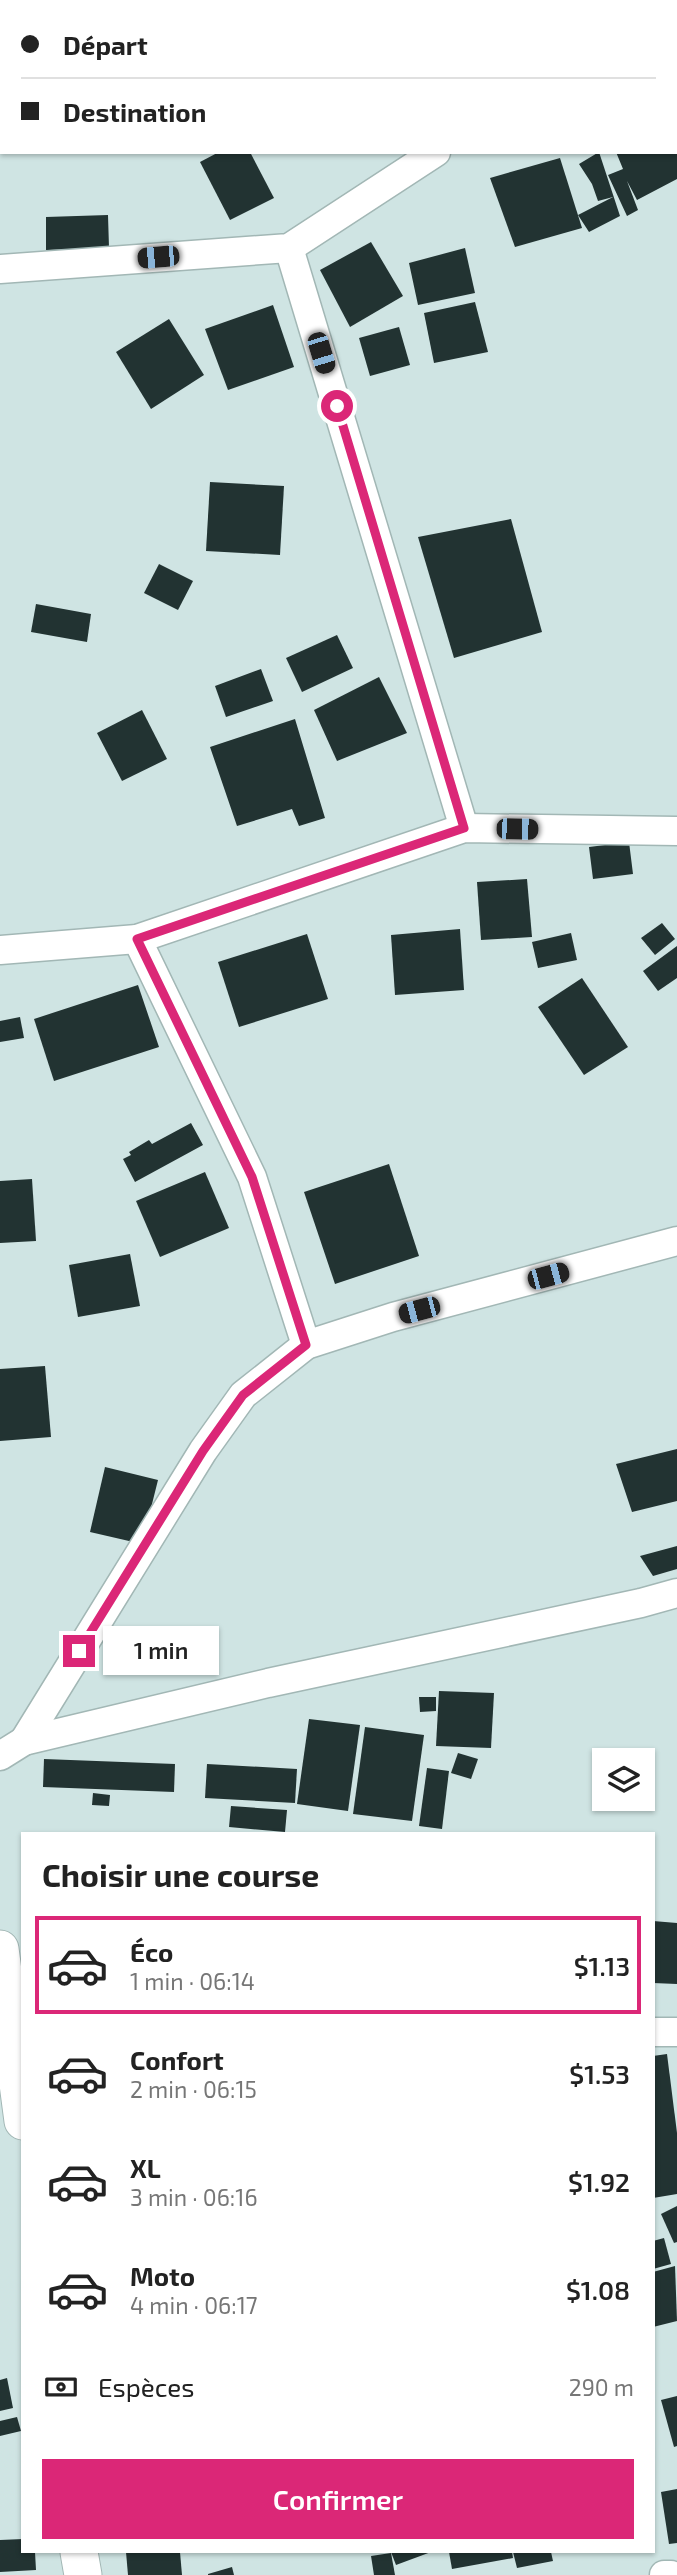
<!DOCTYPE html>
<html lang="fr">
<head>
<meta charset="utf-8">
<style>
  body { margin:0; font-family:"Exo 2",sans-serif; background:#f2f2f2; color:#222; height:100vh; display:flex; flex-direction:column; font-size:26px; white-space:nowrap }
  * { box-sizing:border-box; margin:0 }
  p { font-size:23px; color:#767676 }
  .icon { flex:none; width:38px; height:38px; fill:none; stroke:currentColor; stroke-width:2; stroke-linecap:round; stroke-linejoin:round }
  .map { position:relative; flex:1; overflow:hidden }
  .panel { position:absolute; left:21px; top:1832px; width:634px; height:721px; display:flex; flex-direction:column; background:#fff; border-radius:0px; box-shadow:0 2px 5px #0004 }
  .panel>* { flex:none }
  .top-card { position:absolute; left:0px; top:0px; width:677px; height:154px; box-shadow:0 2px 5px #0004; display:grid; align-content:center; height:154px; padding:0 21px; background:#fff }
  .tools { position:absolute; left:592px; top:1748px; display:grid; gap:14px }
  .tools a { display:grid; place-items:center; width:63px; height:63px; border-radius:0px; background:#fff; box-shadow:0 2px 5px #0004; font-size:35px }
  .end { position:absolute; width:32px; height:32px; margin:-16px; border:9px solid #db2777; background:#fff; box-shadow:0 0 0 4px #fff }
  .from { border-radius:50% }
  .bubble { position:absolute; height:49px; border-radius:0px; background:#fff; box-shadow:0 2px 5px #0004; font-size:23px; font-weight:600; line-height:49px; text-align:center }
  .car { position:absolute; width:21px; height:42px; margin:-21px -10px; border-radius:9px; box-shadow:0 0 5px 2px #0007; background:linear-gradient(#222 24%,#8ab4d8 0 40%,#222 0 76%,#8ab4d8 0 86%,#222 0) }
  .top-card b { display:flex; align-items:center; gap:24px; height:66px; font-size:26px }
  .top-card b+b { border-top:2px solid #e0e0e0 }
  .top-card i { width:18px; height:18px; background:#222 }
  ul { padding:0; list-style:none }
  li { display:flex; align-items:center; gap:21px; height:98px; margin:0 14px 10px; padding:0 7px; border:4px solid transparent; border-radius:0px }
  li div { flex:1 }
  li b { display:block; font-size:26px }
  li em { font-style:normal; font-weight:600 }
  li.active { border-color:#db2777 }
  li>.icon { width:63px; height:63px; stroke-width:1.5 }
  h2 { padding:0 21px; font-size:32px; line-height:84px }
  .pay { display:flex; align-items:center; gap:18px; height:77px; padding:0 21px; font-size:26px }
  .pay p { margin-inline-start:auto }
  .action { display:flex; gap:14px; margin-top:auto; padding:14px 21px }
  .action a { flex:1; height:80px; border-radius:0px; background:#db2777; color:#fff; font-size:28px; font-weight:600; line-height:80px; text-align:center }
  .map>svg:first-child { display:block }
</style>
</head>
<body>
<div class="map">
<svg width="677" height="2575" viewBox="0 0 677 2575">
  <rect width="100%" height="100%" fill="#cfe4e3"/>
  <g fill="#223332">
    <polygon points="219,152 250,152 274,198 230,220 200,162"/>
    <polygon points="599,152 620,216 589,232 578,215 613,197 598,201 592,184 579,164"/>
    <polygon points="616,152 677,152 677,179 637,200 627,181 638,210 627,216 608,175 623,169"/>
    <polygon points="560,158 582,228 515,247 490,178"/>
    <polygon points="108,215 109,248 46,250 46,217"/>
    <polygon points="371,242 403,296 350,327 320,270"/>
    <polygon points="465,248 475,293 418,305 409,263"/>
    <polygon points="475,302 488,352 434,363 424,313"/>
    <polygon points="273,305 294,367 228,390 205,329"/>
    <polygon points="169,319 204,375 151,409 116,352"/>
    <polygon points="399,327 410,365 370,376 359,338"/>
    <polygon points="210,482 284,486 280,555 206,551"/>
    <polygon points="511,519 542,632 454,658 418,537"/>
    <polygon points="159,564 193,581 178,610 144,593"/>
    <polygon points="36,604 91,614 87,642 31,632"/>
    <polygon points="337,635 353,668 302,692 286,658"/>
    <polygon points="261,669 273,701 226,717 215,686"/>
    <polygon points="379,677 407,733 337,761 314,710"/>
    <polygon points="142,710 167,759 122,781 97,733"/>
    <polygon points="295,719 325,818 299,826 292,809 237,826 210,747"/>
    <polygon points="629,842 633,874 593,879 589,847"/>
    <polygon points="527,879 532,937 481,940 477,882"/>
    <polygon points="662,923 675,939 655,955 641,938"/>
    <polygon points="460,929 464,990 395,995 391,935"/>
    <polygon points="571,933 577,960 538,968 532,942"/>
    <polygon points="307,934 328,999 239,1027 218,962"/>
    <polygon points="677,946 677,978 658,991 643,971"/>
    <polygon points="582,978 628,1047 584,1075 538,1007"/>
    <polygon points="138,985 159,1047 54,1081 34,1019"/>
    <polygon points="20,1017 24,1038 0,1042 0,1021"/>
    <polygon points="191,1123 203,1145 135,1182 123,1159 131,1155 129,1152 149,1140 152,1144"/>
    <polygon points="389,1164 419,1256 335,1284 304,1192"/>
    <polygon points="205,1172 229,1228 160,1257 136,1201"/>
    <polygon points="32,1179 36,1241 0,1243 0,1181"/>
    <polygon points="130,1254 140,1306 78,1317 69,1265"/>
    <polygon points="45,1366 51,1437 0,1441 0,1369"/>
    <polygon points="677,1449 677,1501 632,1512 616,1464"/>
    <polygon points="105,1467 158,1480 142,1544 90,1532"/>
    <polygon points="677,1546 677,1569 653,1576 640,1556"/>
    <polygon points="439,1691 494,1693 491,1748 436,1746"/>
    <polygon points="419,1697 436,1697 436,1711 420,1712"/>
    <polygon points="309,1719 360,1725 348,1811 297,1804"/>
    <polygon points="365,1727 424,1735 412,1821 353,1814"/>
    <polygon points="458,1753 478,1759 471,1779 451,1773"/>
    <polygon points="44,1759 175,1764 174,1792 43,1787"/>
    <polygon points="207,1764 297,1769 295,1803 205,1798"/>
    <polygon points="427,1768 449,1771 442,1829 419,1826"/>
    <polygon points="93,1793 110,1795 109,1806 92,1805"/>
    <polygon points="231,1806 287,1810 285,1832 229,1827"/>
    <polygon points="653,1921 677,1923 677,1984 653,1983"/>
    <polygon points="667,2054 677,2133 677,2194 653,2198 653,2056"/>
    <polygon points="677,2206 677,2242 674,2243 661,2214"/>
    <polygon points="664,2238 671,2264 653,2269 653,2241"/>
    <polygon points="675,2266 677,2321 653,2327 653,2272"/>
    <polygon points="7,2378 13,2408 0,2411 0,2380"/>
    <polygon points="677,2396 677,2446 674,2447 661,2400"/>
    <polygon points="17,2417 21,2431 0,2436 0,2421"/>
    <polygon points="677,2489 677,2543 669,2544 661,2492"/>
    <polygon points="23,2539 23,2552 35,2552 36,2570 0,2572 0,2540"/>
    <polygon points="126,2552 180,2552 182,2575 128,2575"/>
    <polygon points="391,2552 431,2552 396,2565"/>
    <polygon points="449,2552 512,2552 513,2558 452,2569"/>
    <polygon points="513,2552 551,2552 553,2561 517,2568"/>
    <polygon points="391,2553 395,2575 374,2575 371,2556"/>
    <polygon points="232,2567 234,2575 208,2575 208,2574"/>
  </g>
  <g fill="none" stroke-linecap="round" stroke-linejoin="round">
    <g stroke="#a2b7b5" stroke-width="31">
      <g id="minor">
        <polyline points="668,2 670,0"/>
        <polyline points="289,248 464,828"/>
        <polyline points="0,269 289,248 436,152"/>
        <polyline points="137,939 252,1177 306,1345"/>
        <polyline points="0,950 137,939 464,828 677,831"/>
        <polyline points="24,1741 203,1451 243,1395 306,1345 393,1317 677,1241"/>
        <polyline points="0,1756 24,1741 268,1683 641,1603 677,1593"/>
        <polyline points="653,2032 677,2032"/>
        <polyline points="664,2575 671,2575"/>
      </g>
    </g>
    <g stroke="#a2b7b5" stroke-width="39">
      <g id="tertiary">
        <polyline points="0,1949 23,2121"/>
        <polyline points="79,2552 83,2575"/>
      </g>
    </g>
    <use href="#minor" stroke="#fff" stroke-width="28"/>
    <use href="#tertiary" stroke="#fff" stroke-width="37"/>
  </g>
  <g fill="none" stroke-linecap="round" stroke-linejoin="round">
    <polyline stroke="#db2777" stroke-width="9" points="79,1651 203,1451 243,1395 306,1345 252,1177 137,939 464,828 337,406"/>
  </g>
</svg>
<div class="tools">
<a><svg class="icon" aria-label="layers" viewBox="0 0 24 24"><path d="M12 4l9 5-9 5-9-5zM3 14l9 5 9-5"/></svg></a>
</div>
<i class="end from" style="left:337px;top:406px"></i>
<i class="end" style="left:79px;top:1651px"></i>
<div class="bubble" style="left:103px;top:1626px;width:116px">1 min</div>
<i class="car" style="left:158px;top:257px;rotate:265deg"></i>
<i class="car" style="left:321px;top:353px;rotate:163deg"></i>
<i class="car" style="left:517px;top:829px;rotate:91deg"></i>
<i class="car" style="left:548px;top:1276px;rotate:75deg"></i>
<i class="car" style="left:419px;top:1310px;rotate:255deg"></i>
<div class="top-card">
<b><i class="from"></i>Départ</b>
<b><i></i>Destination</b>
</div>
<section class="panel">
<h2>Choisir une course</h2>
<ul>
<li class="active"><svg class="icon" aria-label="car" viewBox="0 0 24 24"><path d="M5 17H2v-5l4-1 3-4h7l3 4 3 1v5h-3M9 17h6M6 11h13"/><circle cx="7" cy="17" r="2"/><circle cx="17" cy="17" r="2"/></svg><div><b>Éco</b><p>1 min · 06:14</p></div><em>$1.13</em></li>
<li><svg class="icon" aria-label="car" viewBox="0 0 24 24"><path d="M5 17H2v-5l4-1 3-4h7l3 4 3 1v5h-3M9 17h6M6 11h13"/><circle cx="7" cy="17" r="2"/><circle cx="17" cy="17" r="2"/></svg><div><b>Confort</b><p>2 min · 06:15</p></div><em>$1.53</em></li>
<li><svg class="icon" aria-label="car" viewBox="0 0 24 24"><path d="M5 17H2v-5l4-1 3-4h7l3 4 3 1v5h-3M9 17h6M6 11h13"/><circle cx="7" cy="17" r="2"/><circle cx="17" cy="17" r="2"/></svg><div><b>XL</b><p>3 min · 06:16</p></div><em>$1.92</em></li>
<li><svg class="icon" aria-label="car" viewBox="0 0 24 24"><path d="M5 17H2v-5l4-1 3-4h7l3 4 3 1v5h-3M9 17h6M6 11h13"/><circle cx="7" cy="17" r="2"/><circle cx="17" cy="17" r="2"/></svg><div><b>Moto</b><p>4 min · 06:17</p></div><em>$1.08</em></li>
</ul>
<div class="pay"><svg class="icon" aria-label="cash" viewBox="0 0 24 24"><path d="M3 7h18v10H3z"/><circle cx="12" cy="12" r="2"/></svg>Espèces<p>290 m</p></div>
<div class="action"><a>Confirmer</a></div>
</section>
</div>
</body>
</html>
